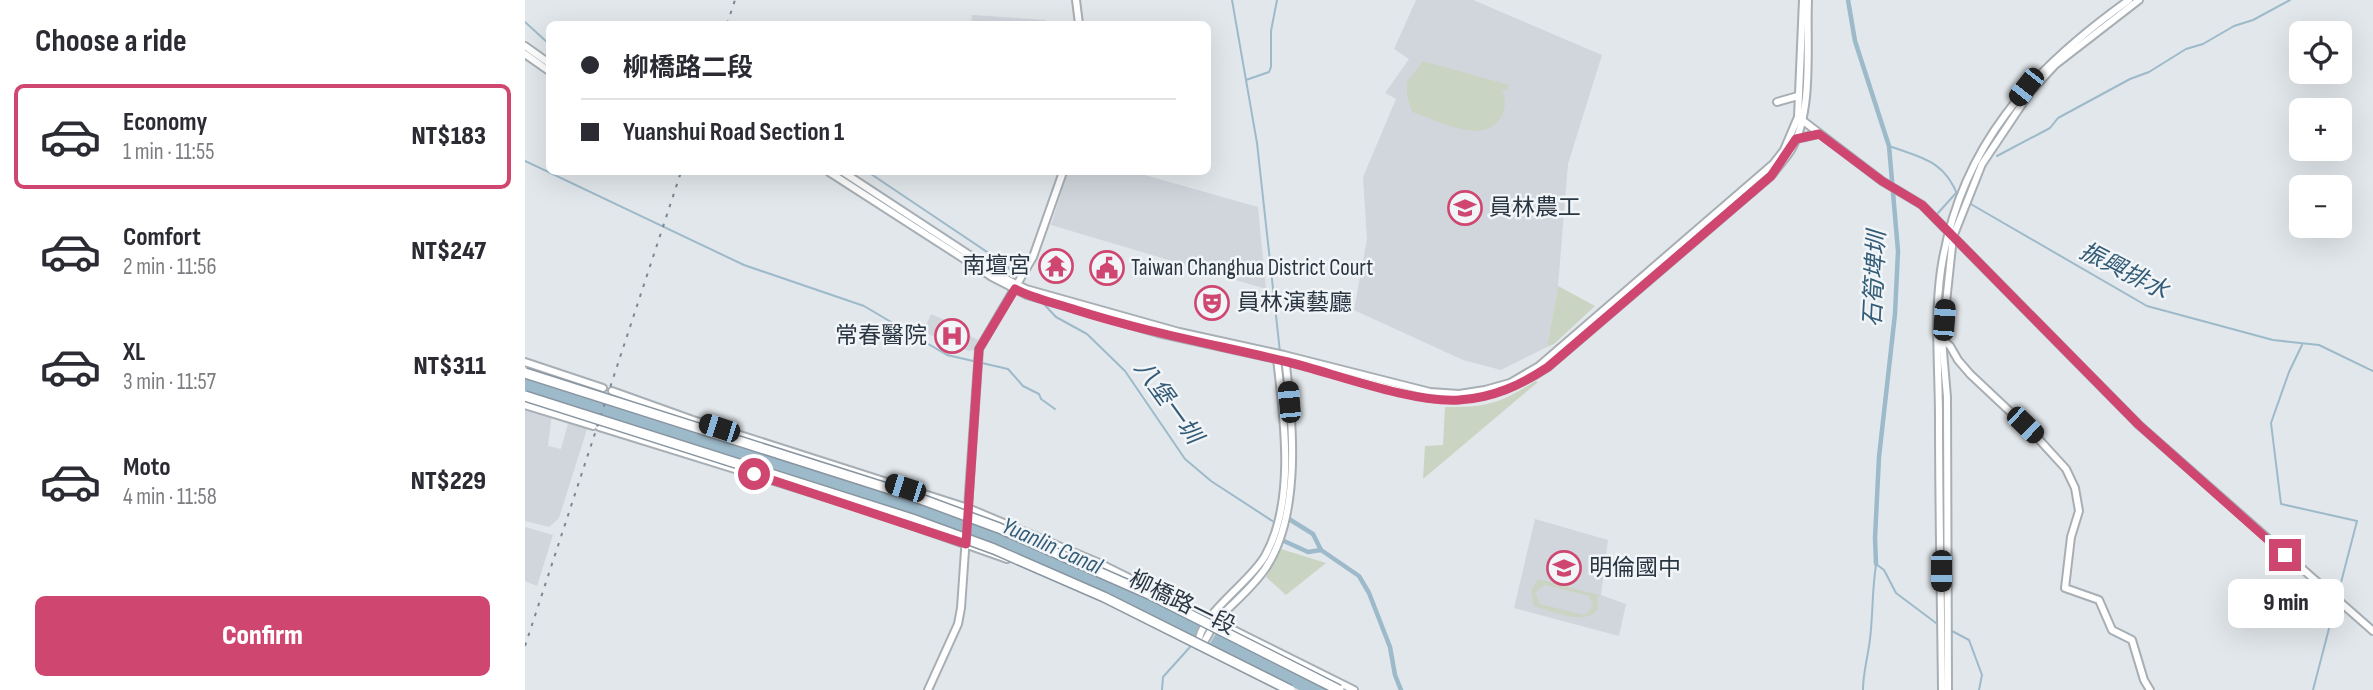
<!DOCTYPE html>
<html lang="en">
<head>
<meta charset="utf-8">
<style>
  body { margin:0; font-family:"Sofia Sans Condensed","Noto Sans TC",sans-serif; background:#f2f2f3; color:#2b2b33; height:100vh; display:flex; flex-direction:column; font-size:26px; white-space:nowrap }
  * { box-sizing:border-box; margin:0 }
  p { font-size:23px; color:#7c7c81 }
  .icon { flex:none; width:38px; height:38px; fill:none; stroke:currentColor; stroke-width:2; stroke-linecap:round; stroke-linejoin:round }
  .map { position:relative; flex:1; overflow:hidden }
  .details { display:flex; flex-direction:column; background:#fff; width:525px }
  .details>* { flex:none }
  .top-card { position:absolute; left:21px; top:21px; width:665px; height:154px; border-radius:10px; box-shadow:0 7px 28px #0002; display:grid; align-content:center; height:154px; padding:0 35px; background:#fff }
  .controls { position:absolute; left:1764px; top:21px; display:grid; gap:14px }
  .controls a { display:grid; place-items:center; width:63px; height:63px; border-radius:10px; background:#fff; box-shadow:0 7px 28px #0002; font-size:35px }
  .end { position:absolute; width:32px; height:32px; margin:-16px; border:9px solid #cf4770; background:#fff; box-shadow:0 0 0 4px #fff }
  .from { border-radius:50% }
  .bubble { position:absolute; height:49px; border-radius:10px; background:#fff; box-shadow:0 7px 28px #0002; font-size:23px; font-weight:800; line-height:49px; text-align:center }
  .car { position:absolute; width:21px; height:42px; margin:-21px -10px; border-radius:9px; box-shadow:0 0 5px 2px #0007; background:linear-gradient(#222 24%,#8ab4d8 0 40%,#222 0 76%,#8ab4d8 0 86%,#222 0) }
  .top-card b { display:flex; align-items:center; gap:24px; height:66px; font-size:26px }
  .top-card b+b { border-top:2px solid #e1e1e2 }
  .top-card i { width:18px; height:18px; background:#2b2b33 }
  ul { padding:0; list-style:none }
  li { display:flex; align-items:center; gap:21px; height:105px; margin:0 14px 10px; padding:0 21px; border:4px solid transparent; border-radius:10px }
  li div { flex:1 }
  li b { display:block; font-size:26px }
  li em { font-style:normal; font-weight:800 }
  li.on { border-color:#cf4770 }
  li>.icon { width:63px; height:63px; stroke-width:1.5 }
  h2 { padding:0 35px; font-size:32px; line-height:84px }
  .button { display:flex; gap:14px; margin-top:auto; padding:14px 35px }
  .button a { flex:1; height:80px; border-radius:10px; background:#cf4770; color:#fff; font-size:28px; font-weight:800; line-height:80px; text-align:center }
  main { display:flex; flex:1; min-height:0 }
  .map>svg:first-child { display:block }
</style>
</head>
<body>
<main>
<section class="details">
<h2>Choose a ride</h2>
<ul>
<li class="on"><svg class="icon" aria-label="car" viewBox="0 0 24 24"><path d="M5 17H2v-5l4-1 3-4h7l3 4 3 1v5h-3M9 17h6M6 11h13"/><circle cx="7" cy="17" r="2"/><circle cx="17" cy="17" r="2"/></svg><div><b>Economy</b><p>1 min · 11:55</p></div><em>NT$183</em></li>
<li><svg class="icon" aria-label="car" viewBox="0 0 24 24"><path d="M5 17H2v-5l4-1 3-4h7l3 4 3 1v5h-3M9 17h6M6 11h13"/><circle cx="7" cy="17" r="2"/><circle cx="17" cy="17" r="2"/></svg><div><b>Comfort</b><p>2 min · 11:56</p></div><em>NT$247</em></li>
<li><svg class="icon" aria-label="car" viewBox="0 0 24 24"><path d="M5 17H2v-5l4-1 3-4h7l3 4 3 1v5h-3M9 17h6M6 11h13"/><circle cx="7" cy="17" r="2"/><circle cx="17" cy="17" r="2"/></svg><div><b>XL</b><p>3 min · 11:57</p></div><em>NT$311</em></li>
<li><svg class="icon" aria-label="car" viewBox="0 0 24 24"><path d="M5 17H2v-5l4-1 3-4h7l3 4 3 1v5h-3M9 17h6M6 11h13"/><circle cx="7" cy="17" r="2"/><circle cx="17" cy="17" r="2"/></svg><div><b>Moto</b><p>4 min · 11:58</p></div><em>NT$229</em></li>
</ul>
<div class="button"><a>Confirm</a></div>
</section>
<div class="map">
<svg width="1848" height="690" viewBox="0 0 1848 690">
  <rect width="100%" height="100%" fill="#e2e7eb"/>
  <g fill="#d0d6dc">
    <polygon points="891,0 948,0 1077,55 1043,164 1033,286 1022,347 976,370 938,360 829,310 842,239 838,177 871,99 860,93 884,59 869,49"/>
    <polygon points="447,15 521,20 520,24 446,24"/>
    <polygon points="543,172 609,172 733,207 741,289 526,225"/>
    <polygon points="406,314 439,328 438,332 453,340 449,350 444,351 398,332"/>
    <polygon points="0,406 27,414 23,446 36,449 44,420 63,426 34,518 24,527 0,521"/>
    <polygon points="1010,519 1083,540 1076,595 1101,604 1094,636 989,608"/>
    <polygon points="0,527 28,535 12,586 0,581"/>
  </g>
  <g fill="#cad4c3" fill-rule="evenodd">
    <path d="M898 61 984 85 982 90 976 89C981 97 981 106 977 115 962 148 912 120 887 112L882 96V82Z"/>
    <polygon points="1033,286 1070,306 1029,344 1022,347"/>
    <path d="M1010 381 1013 382 898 479 900 446 918 445 920 407C960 408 977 403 1010 381Z"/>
    <polygon points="756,549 801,563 761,595 741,577"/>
    <path d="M1013 579 1074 595 1072 598 1073 609C1059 627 1028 611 1009 606L1006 591ZM1020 585 1064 596 1068 606 1060 615 1015 604 1010 592Z"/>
  </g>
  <g fill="#9dbaca">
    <polygon points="0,375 428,513 555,565 675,624 670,639 578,592 435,531 0,393"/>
    <polygon points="691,633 803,690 774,690 684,645"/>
  </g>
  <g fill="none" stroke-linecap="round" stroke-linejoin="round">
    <g stroke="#9dbaca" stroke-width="2">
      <polyline points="707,0 732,143 755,352"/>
      <polyline points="0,22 24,44"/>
      <polyline points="721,80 744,72 746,67 746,31 752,0"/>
      <path d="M1364 146C1397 158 1419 160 1433 196"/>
      <polyline points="1472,156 1525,128 1533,118 1605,79 1624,72 1661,49 1678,44 1709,26 1728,20 1765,0"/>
      <polyline points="0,161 219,265 339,306 422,355 483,369 498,386 514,394 516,399 530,409"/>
      <polyline points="343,172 480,264 492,277"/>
      <polyline points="1444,203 1622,306 1748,340 1794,345 1848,371"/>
      <polyline points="1413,213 1431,193"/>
      <polyline points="516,301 531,317 562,334 600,371 660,459 686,481 749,522"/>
      <polyline points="1777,345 1764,372 1746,423 1756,504 1832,521 1788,690"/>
      <polyline points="756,361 762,425"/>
      <polyline points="1351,564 1359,570 1371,593 1415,626"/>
      <polyline points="1427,631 1444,640 1457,675 1454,690"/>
      <polyline points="637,690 638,677 665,647"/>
      <path d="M1338 690C1338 672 1343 657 1345 639 1348 615 1347 590 1351 565"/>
    </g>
    <g stroke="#9dbaca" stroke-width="4.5">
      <polyline points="1323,0 1330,41 1364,146 1373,251 1370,314 1354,457 1350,538 1351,564"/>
      <polyline points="764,519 788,534 796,550 834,576 844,593 865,647 870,675 876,690"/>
      <polyline points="759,541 783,552 796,550"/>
    </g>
    <g stroke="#a7afb5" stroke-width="10">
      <g id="secondary">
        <polyline points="551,0 554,24"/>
        <polyline points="0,46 24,63"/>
        <polyline points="0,54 24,71"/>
        <polyline points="1252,102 1273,96"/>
        <polyline points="1277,120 1357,181 1397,205 1614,425 1848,631"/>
        <polyline points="1271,139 1293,134"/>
        <path d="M304 172 467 277 502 295 633 333 760 361 898 397C945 404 984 392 1023 367L1246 176C1253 167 1260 159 1266 150 1289 111 1281 45 1283 0"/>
        <polyline points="318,172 481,279 501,289 654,332 759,355 905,392 934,394 960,390 985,383 1014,366 1248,164 1259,150 1273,117 1278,0"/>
        <polyline points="1418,340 1425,346 1433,360 1445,374 1510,435 1541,469 1550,488 1554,511 1546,537 1540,588 1574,600 1587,630 1607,640 1619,680 1625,690"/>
        <polyline points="0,362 78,388"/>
        <polyline points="87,391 168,420 443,508 572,562 829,690"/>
        <polyline points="0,405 68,426"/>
        <polyline points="74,427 349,512 482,559"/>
        <path d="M673 645C674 614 724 584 740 556 771 501 759 418 752 359"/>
        <path d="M675 646C683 640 685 628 692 620 708 603 727 588 740 569 777 515 768 420 760 358"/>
        <polyline points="403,690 433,624 436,608 454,349 508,257 538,172"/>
        <path d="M1417 690C1416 600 1414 509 1414 419 1414 370 1409 319 1416 270 1435 146 1506 70 1604 0"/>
        <polyline points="1423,690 1422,397 1417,340 1428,237 1457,164 1506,91 1530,65 1614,0"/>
      </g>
    </g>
    <use href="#secondary" stroke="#fff" stroke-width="6"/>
    <g stroke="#7b8894" stroke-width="2" stroke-dasharray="3.5 7" stroke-linecap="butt">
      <polyline points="202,24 210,0"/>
      <polyline points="0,646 156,172"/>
    </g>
    <g stroke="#8996a1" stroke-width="12" stroke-linecap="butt">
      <g id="highway-bridge">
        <polyline points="0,373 393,498 474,528 626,595 814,690"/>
        <polyline points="0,396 387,519 469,549 579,597 765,690"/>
      </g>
    </g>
    <use href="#highway-bridge" stroke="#fff" stroke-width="9"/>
  </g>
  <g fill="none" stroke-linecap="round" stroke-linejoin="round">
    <path stroke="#cf4770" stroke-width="9" d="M229 474 441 544 454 349 490 289C509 299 530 303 551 310 620 332 692 345 763 362 811 374 887 403 934 400 968 398 996 385 1023 367L1246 176 1271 139 1294 134 1357 181 1397 205 1614 425 1760 555"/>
  </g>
  <defs>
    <g id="school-ring" transform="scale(1.75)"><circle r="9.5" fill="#f2f5f8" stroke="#cf4770" stroke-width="1.5"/><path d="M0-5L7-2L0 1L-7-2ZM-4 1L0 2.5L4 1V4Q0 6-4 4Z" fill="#cf4770"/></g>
    <g id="temple-ring" transform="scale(1.75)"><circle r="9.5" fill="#f2f5f8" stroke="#cf4770" stroke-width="1.5"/><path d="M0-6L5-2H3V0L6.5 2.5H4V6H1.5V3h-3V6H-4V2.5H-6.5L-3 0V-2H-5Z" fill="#cf4770"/></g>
    <g id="civic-ring" transform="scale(1.75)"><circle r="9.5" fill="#f2f5f8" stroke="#cf4770" stroke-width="1.5"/><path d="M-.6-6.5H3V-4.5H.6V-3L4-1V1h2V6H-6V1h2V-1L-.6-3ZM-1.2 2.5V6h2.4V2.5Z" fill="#cf4770"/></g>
    <g id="theatre-ring" transform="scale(1.75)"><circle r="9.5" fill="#f2f5f8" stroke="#cf4770" stroke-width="1.5"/><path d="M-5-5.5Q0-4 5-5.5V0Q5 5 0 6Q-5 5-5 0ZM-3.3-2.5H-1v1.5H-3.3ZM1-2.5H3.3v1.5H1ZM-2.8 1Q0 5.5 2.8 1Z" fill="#cf4770"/></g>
    <g id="hospital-ring" transform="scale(1.75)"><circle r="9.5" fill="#f2f5f8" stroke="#cf4770" stroke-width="1.5"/><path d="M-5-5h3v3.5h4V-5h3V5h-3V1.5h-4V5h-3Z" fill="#cf4770"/></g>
  </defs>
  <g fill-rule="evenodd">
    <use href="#school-ring" x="940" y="208"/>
    <use href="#temple-ring" x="531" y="266"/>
    <use href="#civic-ring" x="582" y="268"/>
    <use href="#theatre-ring" x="687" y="303"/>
    <use href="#hospital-ring" x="427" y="336"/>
    <use href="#school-ring" x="1039" y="568"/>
  </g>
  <g text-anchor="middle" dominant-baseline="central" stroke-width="5" stroke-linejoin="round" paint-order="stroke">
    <g font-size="23" fill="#2a3743" stroke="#f2f5f8" text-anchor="start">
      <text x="964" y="208">員林農工</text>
      <text x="506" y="266" text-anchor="end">南壇宮</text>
      <text x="606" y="268">Taiwan Changhua District Court</text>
      <text x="712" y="303">員林演藝廳</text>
      <text x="402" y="336" text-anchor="end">常春醫院</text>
      <text x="1064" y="568">明倫國中</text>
    </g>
    <g font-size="23" fill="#2a3743" stroke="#f2f5f8">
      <text transform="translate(657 603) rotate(26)">柳橋路一段</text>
    </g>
    <g font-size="24" font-style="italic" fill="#345c77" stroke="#f2f5f8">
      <text transform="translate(1599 271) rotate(27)">振興排水</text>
      <text transform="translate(1350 279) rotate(-87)">石筍埤圳</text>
      <text transform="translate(643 402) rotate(54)">八堡一圳</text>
      <text transform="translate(527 546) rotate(24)">Yuanlin Canal</text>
    </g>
  </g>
</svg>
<div class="controls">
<a><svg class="icon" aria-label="locate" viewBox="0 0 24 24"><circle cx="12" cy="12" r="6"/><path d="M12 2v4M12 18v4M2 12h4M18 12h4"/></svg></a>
<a>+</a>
<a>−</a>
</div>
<i class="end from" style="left:229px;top:474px"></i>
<i class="end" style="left:1760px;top:555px"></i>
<div class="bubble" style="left:1703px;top:579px;width:116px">9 min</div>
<i class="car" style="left:1501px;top:87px;rotate:218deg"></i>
<i class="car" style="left:1419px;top:320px;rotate:4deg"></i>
<i class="car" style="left:764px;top:402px;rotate:355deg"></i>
<i class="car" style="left:1500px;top:425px;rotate:134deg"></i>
<i class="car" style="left:194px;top:428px;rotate:288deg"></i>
<i class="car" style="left:380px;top:488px;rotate:288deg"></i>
<i class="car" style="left:1416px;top:571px;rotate:180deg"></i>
<div class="top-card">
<b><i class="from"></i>柳橋路二段</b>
<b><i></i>Yuanshui Road Section 1</b>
</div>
</div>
</main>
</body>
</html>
